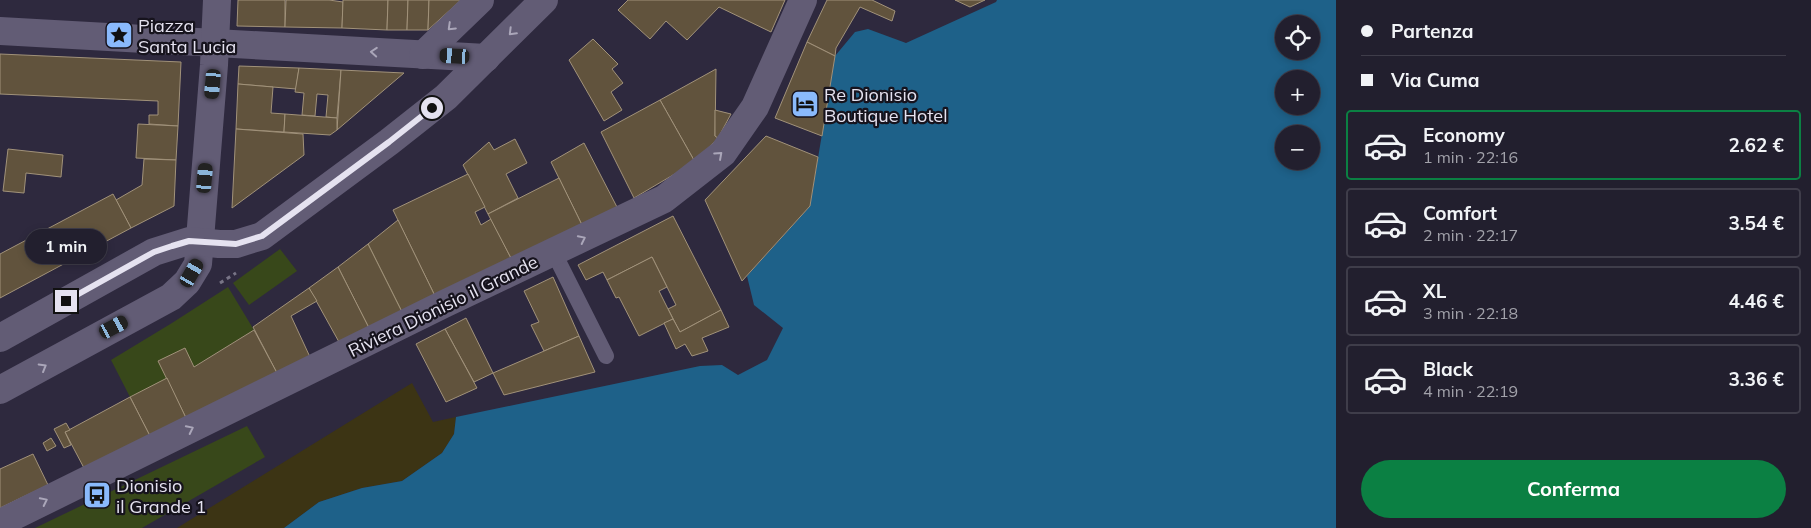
<!DOCTYPE html>
<html lang="it">
<head>
<meta charset="utf-8">
<style>
  body { margin:0; font-family:Mulish,sans-serif; background:#2e2c3a; color:#f1f3f6; height:100vh; display:flex; flex-direction:column; font-size:19px; white-space:nowrap }
  * { box-sizing:border-box; margin:0 }
  p { font-size:16px; color:#a2a2aa }
  .icon { flex:none; width:28px; height:28px; fill:none; stroke:currentColor; stroke-width:2; stroke-linecap:round; stroke-linejoin:round }
  .map { position:relative; flex:1; overflow:hidden }
  .drawer { display:flex; flex-direction:column; background:#221f2e; width:475px }
  .drawer>* { flex:none }
  .banner { display:grid; align-content:center; height:110px; padding:0 25px; background:#221f2e }
  .fabs { position:absolute; left:1275px; top:15px; display:grid; gap:10px }
  .fabs a { display:grid; place-items:center; width:45px; height:45px; border-radius:50%; background:#221f2e; box-shadow:0 2px 8px #0003,0 0 0 1px #3f3d4a; font-size:25px }
  .end { position:absolute; width:22px; height:22px; margin:-11px; border:6px solid #e5e2f0; background:#111; box-shadow:0 0 0 2px #111 }
  .from { border-radius:50% }
  .bubble { position:absolute; height:35px; border-radius:18px; background:#221f2e; box-shadow:0 2px 8px #0003,0 0 0 1px #3f3d4a; font-size:16px; font-weight:700; line-height:35px; text-align:center }
  .car { position:absolute; width:15px; height:30px; margin:-15px -8px; border-radius:6px; box-shadow:0 0 4px 1px #0007; background:linear-gradient(#222 24%,#8ab4d8 0 40%,#222 0 76%,#8ab4d8 0 86%,#222 0) }
  .banner b { display:flex; align-items:center; gap:18px; height:48px; font-size:19px }
  .banner b+b { border-top:1px solid #3f3d4a }
  .banner i { width:12px; height:12px; background:#f1f3f6 }
  ul { padding:0; list-style:none }
  li { display:flex; align-items:center; gap:15px; height:70px; margin:0 10px 8px; padding:0 15px; border:2px solid #3f3d4a; border-radius:5px }
  li div { flex:1 }
  li b { display:block; font-size:19px }
  li em { font-style:normal; font-weight:700 }
  li.on { border-color:#0b8043 }
  li>.icon { width:45px; height:45px; stroke-width:1.5 }
  .primary-button { display:flex; gap:10px; margin-top:auto; padding:10px 25px }
  .primary-button a { flex:1; height:58px; border-radius:30px; background:#0b8043; color:#fff; font-size:20px; font-weight:700; line-height:58px; text-align:center }
  main { display:flex; flex:1; min-height:0 }
  .map>svg:first-child { display:block }
</style>
</head>
<body>
<main>
<div class="map">
<svg width="1336" height="528" viewBox="0 0 1336 528">
  <rect width="100%" height="100%" fill="#2e293e"/>
  <g fill="#38481a">
    <polygon points="280,249 297,271 249,305 233,283"/>
    <polygon points="228,287 254,330 194,367 130,397 111,360 172,323"/>
    <polygon points="247,426 265,457 142,528 35,528"/>
  </g>
  <polygon fill="#3c3414" points="412,383 433,422 456,417 454,434 442,453 402,481 362,488 319,502 284,528 177,528"/>
  <path fill="#1e6189" fill-rule="evenodd" d="M997 0H1336V528H284L319 502 362 488 402 481 442 453 454 434 456 417 700 366 722 365 738 375 767 360 783 328 754 305 747 276 810 206 835 56 855 32 868 29 906 43 996 2ZM1284 24H1311V51H1284ZM1284 79H1311V106H1284ZM1284 134H1311V161H1284Z"/>
  <g fill="#61533d" stroke="#a1927a">
    <polygon points="238,0 285,0 285,27 237,26"/>
    <polygon points="286,0 329,0 343,2 342,28 285,27"/>
    <polygon points="343,0 388,0 387,30 342,28"/>
    <polygon points="388,0 408,0 407,30 387,30"/>
    <polygon points="408,0 429,0 428,30 407,30"/>
    <polygon points="429,0 461,0 428,30"/>
    <polygon points="628,0 785,0 771,32 719,7 687,40 666,21 650,39 618,10"/>
    <polygon points="827,0 872,0 895,11 892,21 860,7 836,48 835,56 807,42"/>
    <polygon points="955,0 985,0 970,7"/>
    <polygon points="593,39 618,64 612,69 623,83 611,92 622,110 604,121 569,60"/>
    <polygon points="807,42 835,56 822,136 775,118"/>
    <polygon points="0,54 181,62 178,126 149,124 149,115 158,115 158,101 0,94"/>
    <polygon points="239,66 299,68 296,89 238,84"/>
    <polygon points="299,68 341,70 337,118 326,117 328,95 317,94 315,116 302,115 304,93 295,92"/>
    <polygon points="716,69 715,136 718,138 695,162 660,100"/>
    <polygon points="341,70 404,73 337,130"/>
    <polygon points="238,84 273,87 271,113 285,114 284,132 236,129"/>
    <polygon points="660,100 695,162 634,198 601,132"/>
    <polygon points="715,110 731,114 718,138 715,136"/>
    <polygon points="285,114 337,118 337,130 330,135 284,132"/>
    <polygon points="138,124 178,126 176,160 136,158"/>
    <polygon points="236,129 303,134 304,155 232,208"/>
    <polygon points="766,136 818,157 810,206 742,281 705,200"/>
    <polygon points="515,139 527,163 506,174 518,198 488,214 463,165 489,142 494,150"/>
    <polygon points="584,143 618,209 582,225 551,162"/>
    <polygon points="8,149 63,155 61,177 26,173 24,193 3,191"/>
    <polygon points="144,159 176,160 174,206 131,228 116,200 142,185"/>
    <polygon points="468,174 485,207 475,212 481,225 491,219 511,258 435,296 393,210"/>
    <polygon points="559,178 582,225 511,258 488,214"/>
    <polygon points="113,194 131,228 0,298 0,254"/>
    <polygon points="673,216 721,310 680,332 668,309 676,305 652,257 607,280 603,272 586,280 578,265"/>
    <polygon points="398,220 435,296 402,312 368,244"/>
    <polygon points="368,244 402,312 369,328 338,267"/>
    <polygon points="652,257 667,287 659,291 673,319 639,336 619,297 616,298 607,280"/>
    <polygon points="338,267 369,328 339,342 309,288"/>
    <polygon points="553,277 579,336 544,351 531,325 539,322 524,291"/>
    <polygon points="309,288 317,301 291,316 310,357 277,373 253,327"/>
    <polygon points="721,310 729,327 702,338 708,351 692,356 685,344 676,349 664,323 673,319 680,332"/>
    <polygon points="466,318 493,373 474,382 445,329"/>
    <polygon points="445,329 477,388 446,402 416,344"/>
    <polygon points="254,330 277,373 186,418 158,361 185,348 194,367"/>
    <polygon points="579,336 595,372 504,395 493,373"/>
    <polygon points="167,378 186,418 150,436 130,397"/>
    <polygon points="130,397 150,436 84,468 65,432"/>
    <polygon points="66,423 70,430 65,432 71,445 64,448 54,429"/>
    <polygon points="51,438 56,446 47,451 43,443"/>
    <polygon points="33,454 48,485 0,508 0,469"/>
  </g>
  <g fill="none" stroke-linecap="round" stroke-linejoin="round">
    <polyline stroke="#787486" stroke-width="3" stroke-dasharray="4 4" stroke-linecap="butt" points="220,283 236,273"/>
    <polyline stroke="#625c75" stroke-width="16" points="554,253 606,356"/>
    <g stroke="#625c75" stroke-width="28">
      <polyline points="0,31 486,58"/>
      <polyline points="423,55 480,0"/>
      <polyline points="0,390 171,297 187,282 198,264 214,65 217,0"/>
    </g>
    <g stroke="#625c75" stroke-width="28">
      <polyline points="0,338 154,252 189,241 219,244 236,244 262,236 389,142 446,97 544,0"/>
      <polyline points="0,523 444,304 664,199 723,153 755,107 803,0"/>
    </g>
  </g>
  <defs><path id="oneway-chevron" d="M-2-3.5L2.5 0L-2 3.5" fill="none" stroke-width="1.6" stroke-linecap="round" stroke-linejoin="round" transform="scale(1.25)"/></defs>
  <g stroke="#aaa6b9">
    <use href="#oneway-chevron" transform="translate(451 27) rotate(136)"/>
    <use href="#oneway-chevron" transform="translate(512 32) rotate(135)"/>
    <use href="#oneway-chevron" transform="translate(374 52) rotate(-176)"/>
    <use href="#oneway-chevron" transform="translate(719 155) rotate(-42)"/>
    <use href="#oneway-chevron" transform="translate(582 239) rotate(-26)"/>
    <use href="#oneway-chevron" transform="translate(43 367) rotate(-30)"/>
    <use href="#oneway-chevron" transform="translate(190 429) rotate(-26)"/>
    <use href="#oneway-chevron" transform="translate(44 501) rotate(-26)"/>
  </g>
  <g fill="none" stroke-linecap="round" stroke-linejoin="round">
    <polyline stroke="#e5e2f0" stroke-width="6" points="66,301 154,252 172,246 189,241 236,244 262,236 389,142 432,108"/>
  </g>
  <defs>
    <g id="sight-square" transform="scale(1.4375)"><rect x="-9" y="-9" width="18" height="18" rx="4" fill="#8abafc" stroke="#16131d"/><path d="M0-6L1.8-2.2L6-1.7L2.9 1.2L3.7 5.4L0 3.3L-3.7 5.4L-2.9 1.2L-6-1.7L-1.8-2.2Z" fill="#111"/></g>
    <g id="hotel-square" transform="scale(1.4375)"><rect x="-9" y="-9" width="18" height="18" rx="4" fill="#8abafc" stroke="#16131d"/><path d="M-6-4.5h1.5V1H6V5H4.5V3h-9V5H-6ZM-4 0a1.8 1.8 0 1 1 3.6 0ZM.5 0V-2.5h3Q6-2.5 6 0Z" fill="#111"/></g>
    <g id="bus-square" transform="scale(1.4375)"><rect x="-9" y="-9" width="18" height="18" rx="4" fill="#8abafc" stroke="#16131d"/><path d="M-5-6H5V4H4V6H2V4H-2V6H-4V4H-5ZM-3.5-4V0h7V-4ZM-3.5 1.2v1.5H-2V1.2ZM2 1.2v1.5H3.5V1.2Z" fill="#111"/></g>
  </defs>
  <g fill-rule="evenodd">
    <use href="#sight-square" x="119" y="35"/>
    <use href="#hotel-square" x="805" y="104"/>
    <use href="#bus-square" x="97" y="495"/>
  </g>
  <g text-anchor="middle" dominant-baseline="central" stroke-width="4.5" stroke-linejoin="round" paint-order="stroke">
    <g font-size="18" fill="#e5e2f0" stroke="#16131d" text-anchor="start">
      <text x="138" y="25">Piazza<tspan x="138" dy="21">Santa Lucia</tspan></text>
      <text x="824" y="94">Re Dionisio<tspan x="824" dy="21">Boutique Hotel</tspan></text>
      <text x="116" y="485">Dionisio<tspan x="116" dy="21">il Grande 1</tspan></text>
    </g>
    <g font-size="18" fill="#e5e2f0" stroke="#16131d">
      <text transform="translate(443 306) rotate(-26)">Riviera Dionisio il Grande</text>
    </g>
  </g>
</svg>
<div class="fabs">
<a><svg class="icon" aria-label="locate" viewBox="0 0 24 24"><circle cx="12" cy="12" r="6"/><path d="M12 2v4M12 18v4M2 12h4M18 12h4"/></svg></a>
<a>+</a>
<a>−</a>
</div>
<i class="end from" style="left:432px;top:108px"></i>
<i class="end" style="left:66px;top:301px"></i>
<div class="bubble" style="left:25px;top:229px;width:82px">1 min</div>
<i class="car" style="left:455px;top:56px;rotate:273deg"></i>
<i class="car" style="left:213px;top:84px;rotate:185deg"></i>
<i class="car" style="left:205px;top:178px;rotate:5deg"></i>
<i class="car" style="left:192px;top:273px;rotate:30deg"></i>
<i class="car" style="left:114px;top:327px;rotate:62deg"></i>
</div>
<section class="drawer">
<div class="banner">
<b><i class="from"></i>Partenza</b>
<b><i></i>Via Cuma</b>
</div>
<ul>
<li class="on"><svg class="icon" aria-label="car" viewBox="0 0 24 24"><path d="M5 17H2v-5l4-1 3-4h7l3 4 3 1v5h-3M9 17h6M6 11h13"/><circle cx="7" cy="17" r="2"/><circle cx="17" cy="17" r="2"/></svg><div><b>Economy</b><p>1 min · 22:16</p></div><em>2.62 €</em></li>
<li><svg class="icon" aria-label="car" viewBox="0 0 24 24"><path d="M5 17H2v-5l4-1 3-4h7l3 4 3 1v5h-3M9 17h6M6 11h13"/><circle cx="7" cy="17" r="2"/><circle cx="17" cy="17" r="2"/></svg><div><b>Comfort</b><p>2 min · 22:17</p></div><em>3.54 €</em></li>
<li><svg class="icon" aria-label="car" viewBox="0 0 24 24"><path d="M5 17H2v-5l4-1 3-4h7l3 4 3 1v5h-3M9 17h6M6 11h13"/><circle cx="7" cy="17" r="2"/><circle cx="17" cy="17" r="2"/></svg><div><b>XL</b><p>3 min · 22:18</p></div><em>4.46 €</em></li>
<li><svg class="icon" aria-label="car" viewBox="0 0 24 24"><path d="M5 17H2v-5l4-1 3-4h7l3 4 3 1v5h-3M9 17h6M6 11h13"/><circle cx="7" cy="17" r="2"/><circle cx="17" cy="17" r="2"/></svg><div><b>Black</b><p>4 min · 22:19</p></div><em>3.36 €</em></li>
</ul>
<div class="primary-button"><a>Conferma</a></div>
</section>
</main>
</body>
</html>
